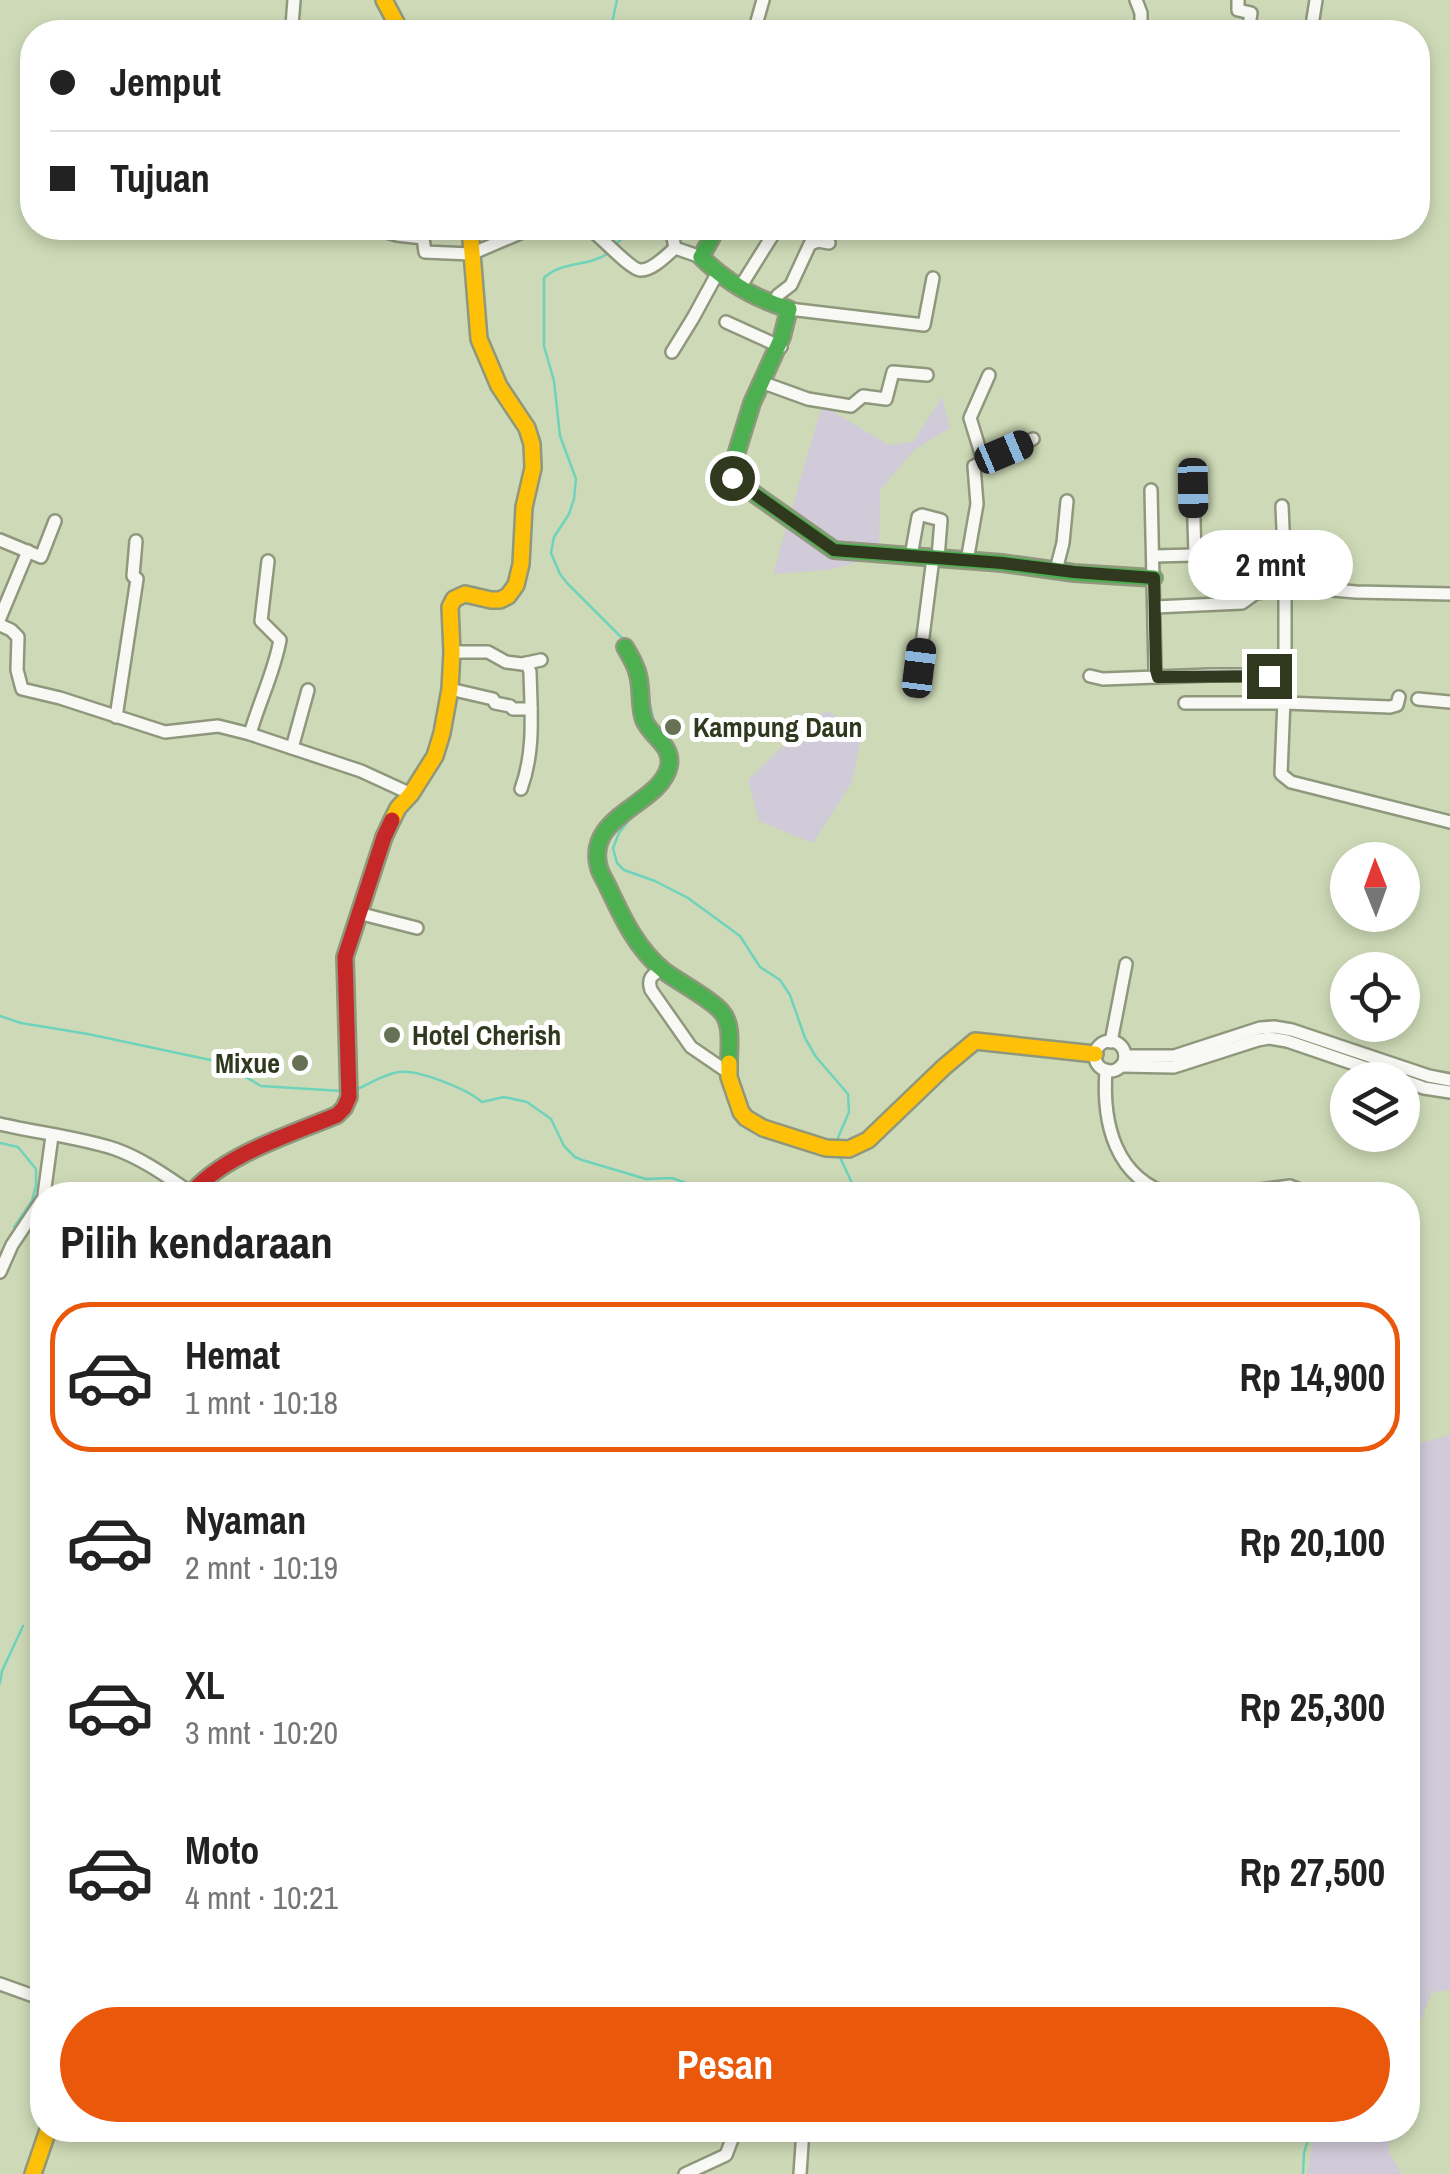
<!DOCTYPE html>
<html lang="id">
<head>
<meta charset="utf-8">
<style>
  body { margin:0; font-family:"Archivo Narrow",sans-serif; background:#f6f6f6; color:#222; height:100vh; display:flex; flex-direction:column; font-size:38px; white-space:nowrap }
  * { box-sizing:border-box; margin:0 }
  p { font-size:32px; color:#767676 }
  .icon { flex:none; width:55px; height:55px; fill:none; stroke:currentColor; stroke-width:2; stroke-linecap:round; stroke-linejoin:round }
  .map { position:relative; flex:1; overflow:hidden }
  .panel { position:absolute; left:30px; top:1182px; width:1390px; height:960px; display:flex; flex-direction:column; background:#fff; border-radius:40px; box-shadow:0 5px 15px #0003 }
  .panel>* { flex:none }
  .banner { position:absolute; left:20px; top:20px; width:1410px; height:220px; border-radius:40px; box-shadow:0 5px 15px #0003; display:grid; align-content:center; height:220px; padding:0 30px; background:#fff }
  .needle { width:65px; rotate:359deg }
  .tools { position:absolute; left:1330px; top:842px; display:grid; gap:20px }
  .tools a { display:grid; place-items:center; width:90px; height:90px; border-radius:50%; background:#fff; box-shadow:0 5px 15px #0003; font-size:50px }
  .end { position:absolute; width:45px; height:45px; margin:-22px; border:12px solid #30381e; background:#fff; box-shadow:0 0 0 5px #fff }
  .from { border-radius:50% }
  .bubble { position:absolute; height:70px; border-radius:35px; background:#fff; box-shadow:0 5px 15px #0003; font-size:32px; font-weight:800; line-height:70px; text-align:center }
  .car { position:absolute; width:30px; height:60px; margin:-30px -15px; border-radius:12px; box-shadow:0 0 8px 2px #0007; background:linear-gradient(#222 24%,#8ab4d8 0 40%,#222 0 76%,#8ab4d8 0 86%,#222 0) }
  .banner b { display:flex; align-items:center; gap:35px; height:95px; font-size:38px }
  .banner b+b { border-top:2px solid #e0e0e0 }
  .banner i { width:25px; height:25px; background:#222 }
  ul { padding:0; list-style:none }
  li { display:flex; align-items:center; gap:30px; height:150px; margin:0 20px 15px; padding:0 10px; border:5px solid transparent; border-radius:40px }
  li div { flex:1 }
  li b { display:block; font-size:38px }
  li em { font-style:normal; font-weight:800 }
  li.current { border-color:#ea580c }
  li>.icon { width:90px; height:90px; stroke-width:1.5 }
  h2 { padding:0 30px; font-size:45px; line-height:120px }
  .primary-button { display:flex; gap:20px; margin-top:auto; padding:20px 30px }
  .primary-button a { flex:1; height:115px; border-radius:60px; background:#ea580c; color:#fff; font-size:40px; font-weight:800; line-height:115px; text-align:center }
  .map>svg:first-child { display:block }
</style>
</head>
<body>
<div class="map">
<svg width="1450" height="2174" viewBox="0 0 1450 2174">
  <rect width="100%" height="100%" fill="#cedab7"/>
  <g fill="#d1cbd9">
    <polygon points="942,397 950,428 914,450 880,490 879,556 829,570 773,574 822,405 889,445 913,442"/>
    <polygon points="826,711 863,728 852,782 813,843 759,821 748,780 780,749"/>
    <polygon points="1450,1435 1450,1990 1432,1992 1408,2052 1408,1934 1415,1908 1408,1892 1408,1446"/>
    <polygon points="1315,2130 1392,2130 1389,2151 1401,2174 1307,2174"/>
  </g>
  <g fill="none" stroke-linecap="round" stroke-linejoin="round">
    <g stroke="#6fd3bc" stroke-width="2.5">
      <polyline points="610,32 617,0"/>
      <polyline points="614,246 633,228"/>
      <path d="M610 252C590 267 561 261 544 278V346L554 381 560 436 576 479 574 499 569 514 554 537 551 553 560 574 567 583 623 639"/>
      <polyline points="650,705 654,722"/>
      <polyline points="669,784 656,798 629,820 619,833 613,848 617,863 624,870 655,881 688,898 740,936 760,967 780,980 790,995 805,1038 816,1057 848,1094 849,1112 837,1140"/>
      <polyline points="0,1016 21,1023 88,1034 220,1062 261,1086 342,1091"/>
      <path d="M355 1090C368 1085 385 1073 400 1072 420 1070 467 1089 482 1102L504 1097 527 1102 551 1119 564 1146 575 1157 582 1160 646 1179 672 1178 720 1195"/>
      <polyline points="0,1143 18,1147 36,1169 36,1185 32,1201 14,1227"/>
      <polyline points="838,1153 851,1181 862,1195"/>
      <polyline points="1408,1472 1414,1497 1414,1534 1408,1556"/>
      <polyline points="0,1683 2,1671 23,1626"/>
      <polyline points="1408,1882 1411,1907 1408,1921"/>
      <polyline points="1303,2174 1304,2153 1311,2130"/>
    </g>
    <g stroke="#8f987d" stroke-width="16">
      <g id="street">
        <polyline points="1136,0 1141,13 1141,23"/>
        <polyline points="1238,0 1238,10 1251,13 1248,32"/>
        <polyline points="292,26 294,0"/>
        <polyline points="754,32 763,0"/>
        <polyline points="1311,32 1316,0"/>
        <polyline points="373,228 397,235 423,238 425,252 471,254 532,228"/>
        <path d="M589 228C600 236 630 269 640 270 652 271 667 255 675 248L701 257"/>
        <polyline points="671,228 675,248"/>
        <polyline points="739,289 777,228"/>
        <polyline points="773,305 778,295 791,285 810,244 818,241 829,243"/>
        <polyline points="789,309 924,325 933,278"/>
        <polyline points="726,322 781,347"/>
        <polyline points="672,352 693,318 717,274"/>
        <polyline points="761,382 808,399 851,406 863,396 886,399 893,372 927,375"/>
        <polyline points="983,460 970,418 989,375"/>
        <polyline points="1193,488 1195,555"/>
        <polyline points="1151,490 1155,669 1159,677"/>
        <polyline points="1282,506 1285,573 1285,675 1281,774 1291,782 1450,822"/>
        <polyline points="0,540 41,557 55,521"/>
        <polyline points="911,556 918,517 922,515 941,520 938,558"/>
        <polyline points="1153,556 1237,554"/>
        <polyline points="967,561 977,504 974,466 1033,439"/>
        <polyline points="1056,570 1063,543 1067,501"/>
        <polyline points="1155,607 1242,603 1256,593 1278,590 1285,586 1356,592 1450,594"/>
        <polyline points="0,618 28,551"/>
        <polyline points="0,625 11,630 18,637 17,670 22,689 60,698 165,732 218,726 250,734 361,771 411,794"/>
        <polyline points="452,652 488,652 506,662 522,664 541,660"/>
        <polyline points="919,668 933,558"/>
        <polyline points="1090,676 1103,679 1210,675 1285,675"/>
        <polyline points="450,689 493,699 495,703 510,706 513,709 531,709"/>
        <polyline points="1418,699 1450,702"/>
        <polyline points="1185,703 1285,703 1390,707 1397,705 1399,697"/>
        <polyline points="116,717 137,579 133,576 136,541"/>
        <path d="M250 734C259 702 274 673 280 640L261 621 268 561"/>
        <polyline points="292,748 308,690"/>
        <path d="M521 789C535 751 531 712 530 672L527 663"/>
        <polyline points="358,913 417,928"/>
        <path d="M662 969C652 975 647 978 651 990L691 1047 729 1073"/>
        <circle cx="1110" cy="1056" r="15"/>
        <polyline points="1111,1042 1126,964"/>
        <polyline points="1125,1056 1174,1056 1260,1028 1274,1027 1292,1030 1429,1076 1450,1080"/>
        <polyline points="1121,1066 1174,1067 1258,1040 1269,1038 1287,1041 1401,1080"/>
        <path d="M1106 1070C1102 1123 1115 1179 1172 1195"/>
        <polyline points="1402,1080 1424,1088 1450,1092"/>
        <path d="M0 1124C38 1133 78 1137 115 1149 143 1159 166 1176 190 1192"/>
        <polyline points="44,1195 52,1136"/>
        <polyline points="1223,1195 1290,1186 1312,1195"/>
        <polyline points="0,1272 12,1245 42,1200"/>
        <polyline points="0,1984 42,1999"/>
        <polyline points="685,2174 726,2155 734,2134 733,2130"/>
        <polyline points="800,2174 803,2130"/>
      </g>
    </g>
    <g stroke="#8f987d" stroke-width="20">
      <g id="fast">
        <path d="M717 228 701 257C726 282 755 299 789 309L782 337 752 403 731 471 732 478 834 550 1002 563 1074 573 1154 578"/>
        <path d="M625 647C630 656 636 665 638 675 642 689 639 707 644 720 651 737 673 745 669 766 661 805 584 815 599 868 601 875 606 882 609 889 623 919 637 949 664 971 680 983 708 997 721 1011 733 1024 729 1046 729 1063"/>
      </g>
    </g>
    <g stroke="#8f987d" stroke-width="20">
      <g id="slow">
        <polyline points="384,0 401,32"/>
        <polyline points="392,820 398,808 411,794 435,756 442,733 450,689 452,652 450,607 454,599 465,594 491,600 500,600 508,596 516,585 521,564 524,507 533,468 532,444 527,428 499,386 479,339 470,228"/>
        <polyline points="729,1063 729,1077 741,1112 746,1118 763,1128 826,1148 849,1149 868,1140 944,1067 975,1041 1095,1054"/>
        <polyline points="33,2174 48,2130"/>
      </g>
    </g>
    <g stroke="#8f987d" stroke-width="20">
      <path id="jam" d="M190 1195C222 1155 290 1135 337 1115L344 1108 349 1097 345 957 384 837 392 820"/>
    </g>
    <use href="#street" stroke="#f8f9f4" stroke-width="11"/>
    <use href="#fast" stroke="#4caf50" stroke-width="15"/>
    <use href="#slow" stroke="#ffc107" stroke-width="15"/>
    <use href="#jam" stroke="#c62828" stroke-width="15"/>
  </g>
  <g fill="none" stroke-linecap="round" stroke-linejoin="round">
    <polyline stroke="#30381e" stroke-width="12" points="732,478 834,550 1002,563 1074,572 1154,578 1156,670 1158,677 1269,676"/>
  </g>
  <g fill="#677154" stroke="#fff" stroke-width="4">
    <circle cx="673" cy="727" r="10"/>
    <circle cx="392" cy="1035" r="10"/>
    <circle cx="300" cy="1063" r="10"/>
  </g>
  <g text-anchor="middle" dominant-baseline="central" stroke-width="10" stroke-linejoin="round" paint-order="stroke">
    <g font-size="28" font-weight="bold" fill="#30381e" stroke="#fff" text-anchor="start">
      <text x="693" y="727">Kampung Daun</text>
      <text x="412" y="1035">Hotel Cherish</text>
      <text x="280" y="1063" text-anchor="end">Mixue</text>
    </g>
  </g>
</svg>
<div class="tools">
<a><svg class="needle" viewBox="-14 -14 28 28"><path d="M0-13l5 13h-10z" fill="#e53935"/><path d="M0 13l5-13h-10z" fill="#767676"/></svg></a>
<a><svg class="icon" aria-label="locate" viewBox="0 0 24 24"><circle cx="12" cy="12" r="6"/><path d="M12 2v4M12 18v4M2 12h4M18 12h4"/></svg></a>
<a><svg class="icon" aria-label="layers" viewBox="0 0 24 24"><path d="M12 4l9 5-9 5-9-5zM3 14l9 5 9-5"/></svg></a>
</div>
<i class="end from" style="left:732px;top:478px"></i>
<i class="end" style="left:1269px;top:676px"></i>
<div class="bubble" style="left:1188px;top:530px;width:165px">2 mnt</div>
<i class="car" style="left:1004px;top:452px;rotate:67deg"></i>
<i class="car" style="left:1193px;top:488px;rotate:179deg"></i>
<i class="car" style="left:919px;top:668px;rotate:7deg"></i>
<div class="banner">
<b><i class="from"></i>Jemput</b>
<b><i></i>Tujuan</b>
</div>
<section class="panel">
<h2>Pilih kendaraan</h2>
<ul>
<li class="current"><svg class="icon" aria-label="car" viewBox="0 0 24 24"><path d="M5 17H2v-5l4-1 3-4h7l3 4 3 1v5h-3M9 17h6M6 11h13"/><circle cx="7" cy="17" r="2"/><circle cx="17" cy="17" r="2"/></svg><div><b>Hemat</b><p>1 mnt · 10:18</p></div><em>Rp 14,900</em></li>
<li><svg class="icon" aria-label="car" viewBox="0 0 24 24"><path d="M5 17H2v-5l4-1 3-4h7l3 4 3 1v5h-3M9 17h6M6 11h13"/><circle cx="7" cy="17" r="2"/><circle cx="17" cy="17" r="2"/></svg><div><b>Nyaman</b><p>2 mnt · 10:19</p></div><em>Rp 20,100</em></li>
<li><svg class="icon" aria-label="car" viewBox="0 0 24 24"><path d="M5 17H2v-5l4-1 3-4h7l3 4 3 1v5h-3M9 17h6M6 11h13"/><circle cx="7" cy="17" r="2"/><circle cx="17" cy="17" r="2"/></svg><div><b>XL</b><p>3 mnt · 10:20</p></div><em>Rp 25,300</em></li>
<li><svg class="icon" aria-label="car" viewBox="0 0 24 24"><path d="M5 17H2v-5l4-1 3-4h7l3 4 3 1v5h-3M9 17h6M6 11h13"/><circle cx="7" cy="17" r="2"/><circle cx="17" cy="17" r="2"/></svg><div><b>Moto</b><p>4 mnt · 10:21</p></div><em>Rp 27,500</em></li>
</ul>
<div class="primary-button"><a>Pesan</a></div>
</section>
</div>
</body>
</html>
